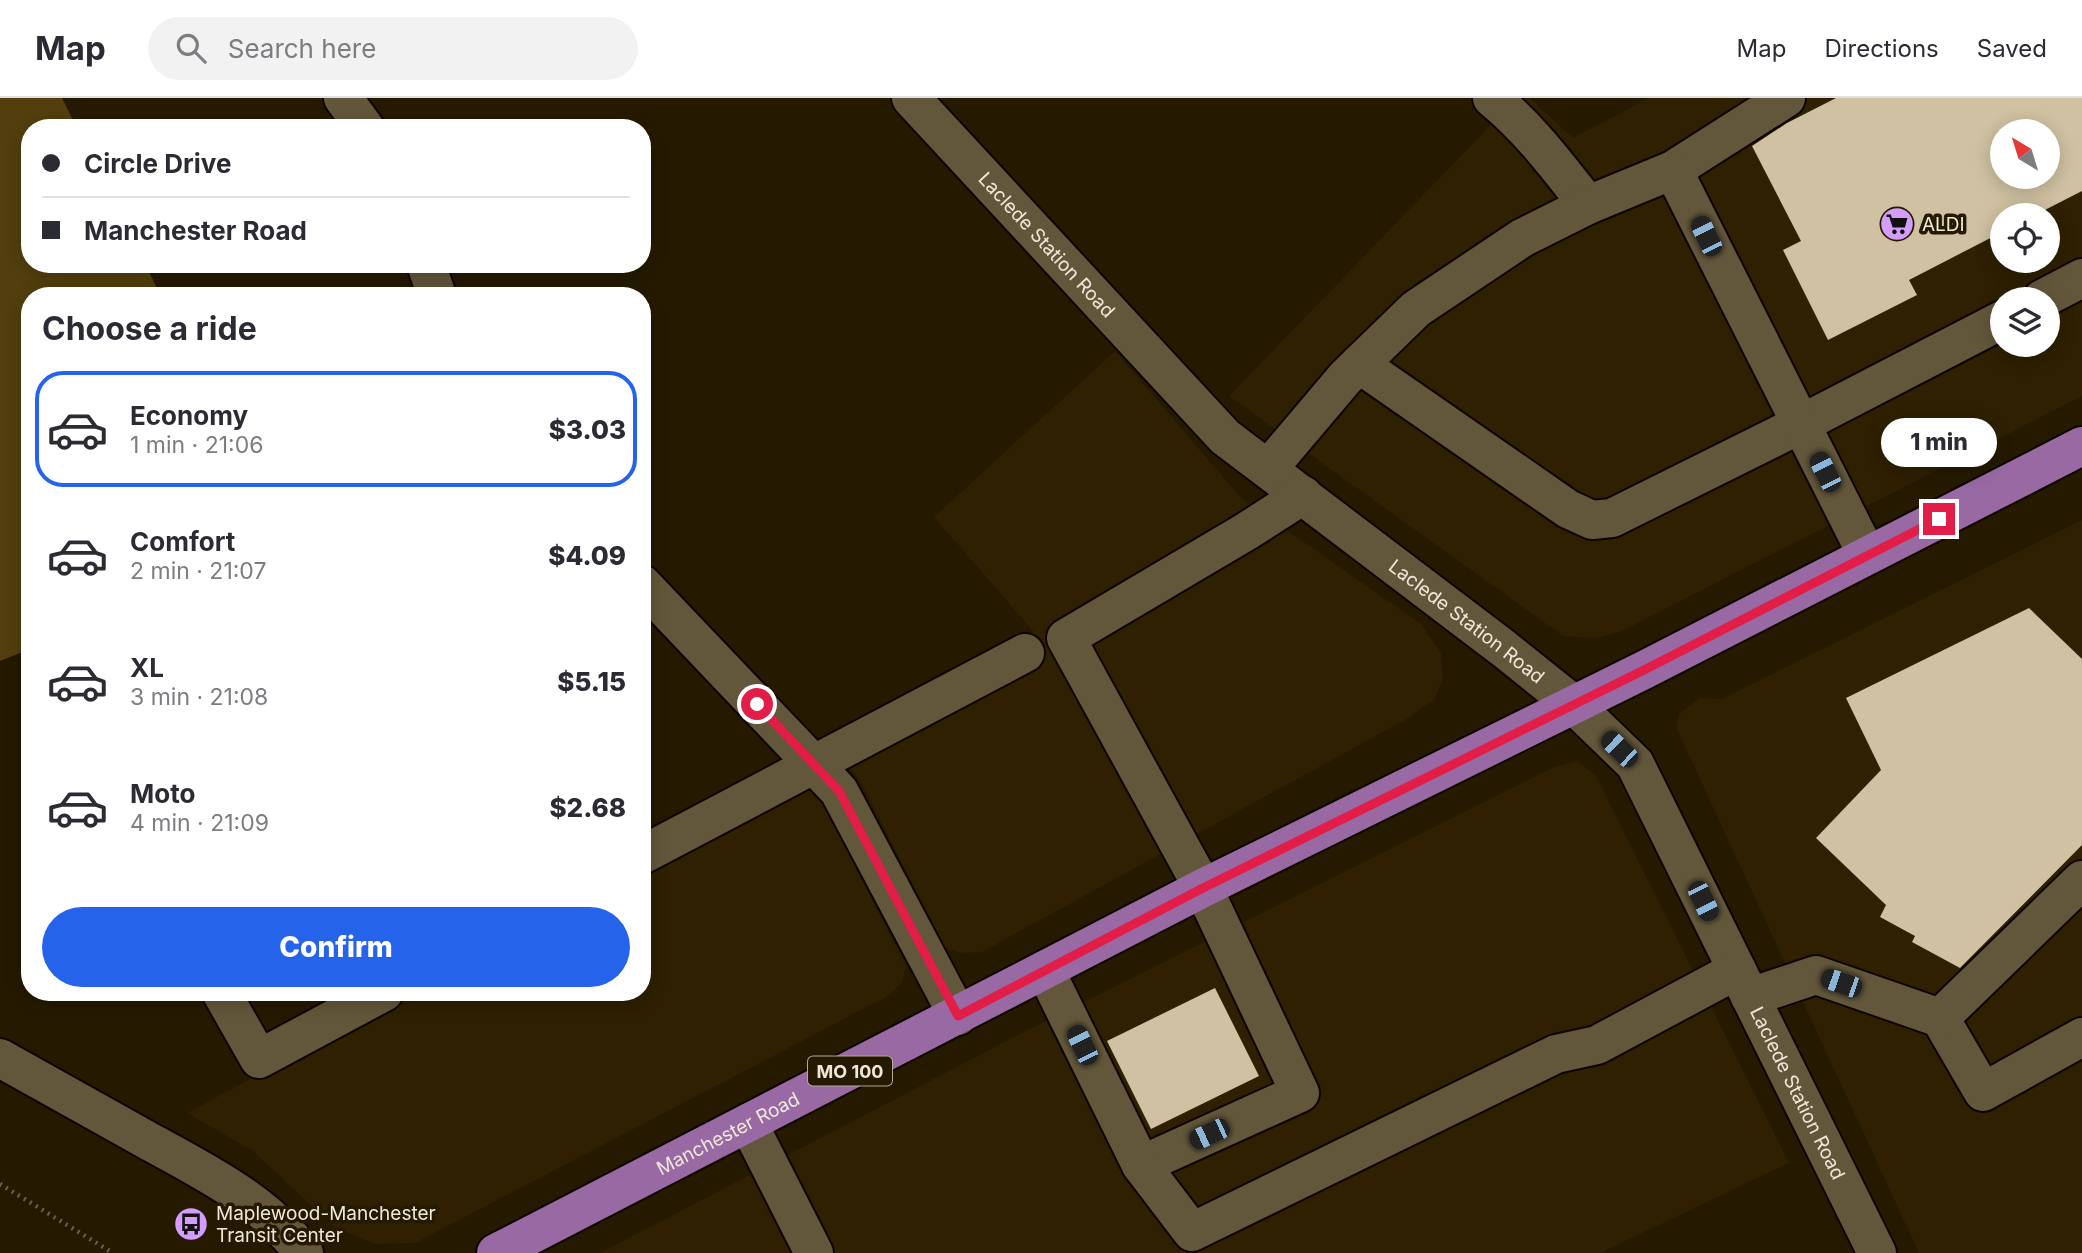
<!DOCTYPE html>
<html lang="en">
<head>
<meta charset="utf-8">
<style>
  body { margin:0; font-family:Inter,sans-serif; background:#f2f2f3; color:#2b2b33; height:100vh; display:flex; flex-direction:column; font-size:26px; white-space:nowrap }
  * { box-sizing:border-box; margin:0 }
  p { font-size:23px; color:#7c7c81 }
  .icon { flex:none; width:38px; height:38px; fill:none; stroke:currentColor; stroke-width:2; stroke-linecap:round; stroke-linejoin:round }
  .map { position:relative; flex:1; overflow:hidden }
  .sheet { position:absolute; left:21px; top:189px; width:630px; height:714px; display:flex; flex-direction:column; background:#fff; border-radius:28px; box-shadow:0 4px 18px #0003 }
  .sheet>* { flex:none }
  .top-card { position:absolute; left:21px; top:21px; width:630px; height:154px; border-radius:28px; box-shadow:0 4px 18px #0003; display:grid; align-content:center; height:154px; padding:0 21px; background:#fff }
  .needle { width:46px; rotate:322deg }
  .buttons { position:absolute; left:1990px; top:21px; display:grid; gap:14px }
  .buttons a { display:grid; place-items:center; width:70px; height:70px; border-radius:50%; background:#fff; box-shadow:0 4px 18px #0003; font-size:35px }
  .end { position:absolute; width:32px; height:32px; margin:-16px; border:9px solid #e11d48; background:#fff; box-shadow:0 0 0 4px #fff }
  .from { border-radius:50% }
  .bubble { position:absolute; height:49px; border-radius:24px; background:#fff; box-shadow:0 4px 18px #0003; font-size:23px; font-weight:800; line-height:49px; text-align:center }
  .car { position:absolute; width:21px; height:42px; margin:-21px -10px; border-radius:9px; box-shadow:0 0 5px 2px #0007; background:linear-gradient(#222 24%,#8ab4d8 0 40%,#222 0 76%,#8ab4d8 0 86%,#222 0) }
  .top-card b { display:flex; align-items:center; gap:24px; height:66px; font-size:26px }
  .top-card b+b { border-top:2px solid #e1e1e2 }
  .top-card i { width:18px; height:18px; background:#2b2b33 }
  ul { padding:0; list-style:none }
  li { display:flex; align-items:center; gap:21px; height:116px; margin:0 14px 10px; padding:0 7px; border:4px solid transparent; border-radius:28px }
  li div { flex:1 }
  li b { display:block; font-size:26px }
  li em { font-style:normal; font-weight:800 }
  li.selected { border-color:#2563eb }
  li>.icon { width:63px; height:63px; stroke-width:1.5 }
  h2 { padding:0 21px; font-size:32px; line-height:84px }
  .cta { display:flex; gap:14px; margin-top:auto; padding:14px 21px }
  .cta a { flex:1; height:80px; border-radius:42px; background:#2563eb; color:#fff; font-size:28px; font-weight:800; line-height:80px; text-align:center }
  header { display:flex; align-items:center; gap:42px; box-sizing:border-box; height:98px; padding:0 35px; background:#fff; border-bottom:2px solid #e1e1e2 }
  header strong { font-size:33px }
  nav { display:flex; gap:38px; margin-inline-start:auto; font-size:24px }
  .search { width:490px; height:63px; background:#f2f2f3; display:flex; align-items:center; gap:18px; box-sizing:border-box; padding:0 24px; border-radius:38px; color:#7c7c81; font-size:26px }
  .map>svg:first-child { display:block }
</style>
</head>
<body>
<header>
<strong>Map</strong>
<div class="search"><svg class="icon" aria-label="search" viewBox="0 0 24 24"><circle cx="10" cy="10" r="6"/><path d="M15 15l6 6"/></svg>Search here</div>
<nav><a>Map</a><a>Directions</a><a>Saved</a></nav>
</header>
<div class="map">
<svg width="2082" height="1155" viewBox="0 0 2082 1155">
  <rect width="100%" height="100%" fill="#251a00"/>
  <g fill="#2e2000" fill-rule="evenodd">
    <path d="M1517 0H1530L1573 40 1649 0H2082V298L1620 534 1596 540 1563 538 1229 298ZM2002 33H2048V79H2002ZM2002 117H2048V163H2002ZM2002 201H2048V247H2002Z"/>
    <polygon points="1115,253 1241,400 1421,526 1441,555 1443,581 1435,600 1410,619 982,854 962,855 946,851 860,683 828,644 1034,534 934,419"/>
    <polygon points="2082,422 2082,1155 1919,1155 1676,629 1679,616 1699,600 1722,601"/>
    <polygon points="1578,663 1596,678 1789,1065 1600,1155 600,1155 1018,937 1554,669"/>
    <polygon points="804,685 821,702 906,868 902,885 886,899 415,1145 375,1146 334,1129 253,1053 187,1015 412,894 642,894 642,771"/>
  </g>
  <polygon fill="#523f0d" points="0,0 62,0 77,30 30,30 30,166 145,166 161,198 30,198 30,551 0,563"/>
  <g fill="#cfc1a1" fill-rule="evenodd">
    <path d="M1836 0H2082V93L2035 117H2002V134L1909 182 1917 197 1828 242 1783 152 1801 143 1752 48 1787 25ZM2002 33H2048V79H2002Z"/>
    <polygon points="2029,510 2082,561 2082,747 1960,870 1912,844 1915,838 1880,819 1886,807 1816,740 1881,672 1846,600"/>
    <polygon points="1215,890 1259,978 1151,1031 1107,943"/>
  </g>
  <g fill="none" stroke-linecap="round" stroke-linejoin="round">
    <g stroke="#0e0500" stroke-width="42">
      <g id="minor">
        <polyline points="343,0 365,30"/>
        <path id="s1" d="M911 0 1225 339 1503 550 1573 606 1635 666 1877 1155"/>
        <path d="M1492 0C1530 31 1558 69 1588 107"/>
        <polyline points="1673,72 1786,0"/>
        <polyline points="426,166 437,198"/>
        <polyline points="2042,201 2082,180"/>
        <polyline points="1359,266 1568,411 1592,422 1612,420 1801,326 2002,222"/>
        <polyline points="1268,371 1345,280 1416,211 1522,140 1588,107 1673,72 1867,457"/>
        <polyline points="642,486 839,693 958,918"/>
        <polyline points="642,757 1025,555"/>
        <polyline points="1045,872 1141,1067 1300,995 1203,790 1066,540 1247,433 1303,397"/>
        <polyline points="221,894 259,961 384,894"/>
        <polyline points="1750,899 1816,877 1940,920 1983,994 2082,939"/>
        <polyline points="1940,920 2082,782"/>
        <path d="M0 960C48 987 97 1014 145 1041 203 1073 263 1102 304 1155"/>
        <polyline points="748,1025 814,1155"/>
        <polyline points="1141,1067 1192,1134 1556,956 1597,947 1737,872"/>
      </g>
    </g>
    <g stroke="#0e0500" stroke-width="42">
      <g id="major">
        <path id="s2" d="M496 1155 1203 790 1644 572 2082 348"/>
      </g>
    </g>
    <polyline stroke="#6a6049" stroke-width="4.5" stroke-dasharray="2 5" stroke-linecap="butt" points="0,1086 113,1155"/>
    <use href="#minor" stroke="#63573b" stroke-width="38"/>
    <use href="#major" stroke="#9869a3" stroke-width="38"/>
  </g>
  <g fill="none" stroke-linecap="round" stroke-linejoin="round">
    <polyline stroke="#e11d48" stroke-width="9" points="757,606 839,693 958,918 1203,790 1644,572 1939,421"/>
  </g>
  <defs>
    <g id="supermarket-disc" transform="scale(1.75)"><circle r="9.5" fill="#d49cfb" stroke="#251a00"/><path d="M-6-5.5h2.5l.6 2H6L4.5 2H-2.5L-4.4-4H-6ZM-1.5 3.2a1.3 1.3 0 1 0 .1 0ZM3 3.2a1.3 1.3 0 1 0 .1 0Z" fill="#111"/></g>
    <g id="bus-disc" transform="scale(1.75)"><circle r="9.5" fill="#d49cfb" stroke="#251a00"/><path d="M-5-6H5V4H4V6H2V4H-2V6H-4V4H-5ZM-3.5-4V0h7V-4ZM-3.5 1.2v1.5H-2V1.2ZM2 1.2v1.5H3.5V1.2Z" fill="#111"/></g>
  </defs>
  <g fill-rule="evenodd">
    <use href="#supermarket-disc" x="1897" y="126"/>
    <use href="#bus-disc" x="191" y="1126"/>
  </g>
  <g text-anchor="middle" dominant-baseline="central" stroke-width="7" stroke-linejoin="round" paint-order="stroke">
    <rect fill="#251a00" stroke="#b2aa97" stroke-width="2" x="808" y="958.5" width="84" height="29" rx="5"/>
    <g font-size="18" font-weight="bold" fill="#efe8d8">
      <text x="850" y="973">MO 100</text>
    </g>
    <g font-size="19" fill="#efe8d8" stroke="#251a00" text-anchor="start">
      <text x="1922" y="126">ALDI</text>
      <text x="216" y="1115">Maplewood-Manchester<tspan x="216" dy="22">Transit Center</tspan></text>
    </g>
    <g font-size="19" fill="#efe8d8" stroke="#251a00">
      <text stroke="none"><textPath href="#s1" startOffset="200">Laclede Station Road</textPath></text>
      <text stroke="none"><textPath href="#s1" startOffset="766">Laclede Station Road</textPath></text>
      <text stroke="none"><textPath href="#s1" startOffset="1354">Laclede Station Road</textPath></text>
      <text stroke="none"><textPath href="#s2" startOffset="261">Manchester Road</textPath></text>
    </g>
  </g>
</svg>
<div class="buttons">
<a><svg class="needle" viewBox="-14 -14 28 28"><path d="M0-13l5 13h-10z" fill="#e53935"/><path d="M0 13l5-13h-10z" fill="#7c7c81"/></svg></a>
<a><svg class="icon" aria-label="locate" viewBox="0 0 24 24"><circle cx="12" cy="12" r="6"/><path d="M12 2v4M12 18v4M2 12h4M18 12h4"/></svg></a>
<a><svg class="icon" aria-label="layers" viewBox="0 0 24 24"><path d="M12 4l9 5-9 5-9-5zM3 14l9 5 9-5"/></svg></a>
</div>
<i class="end from" style="left:757px;top:606px"></i>
<i class="end" style="left:1939px;top:421px"></i>
<div class="bubble" style="left:1881px;top:320px;width:116px">1 min</div>
<i class="car" style="left:1706px;top:138px;rotate:334deg"></i>
<i class="car" style="left:1825px;top:374px;rotate:333deg"></i>
<i class="car" style="left:1619px;top:651px;rotate:314deg"></i>
<i class="car" style="left:1703px;top:803px;rotate:154deg"></i>
<i class="car" style="left:1841px;top:885px;rotate:289deg"></i>
<i class="car" style="left:1082px;top:947px;rotate:334deg"></i>
<i class="car" style="left:1209px;top:1036px;rotate:245deg"></i>
<div class="top-card">
<b><i class="from"></i>Circle Drive</b>
<b><i></i>Manchester Road</b>
</div>
<section class="sheet">
<h2>Choose a ride</h2>
<ul>
<li class="selected"><svg class="icon" aria-label="car" viewBox="0 0 24 24"><path d="M5 17H2v-5l4-1 3-4h7l3 4 3 1v5h-3M9 17h6M6 11h13"/><circle cx="7" cy="17" r="2"/><circle cx="17" cy="17" r="2"/></svg><div><b>Economy</b><p>1 min · 21:06</p></div><em>$3.03</em></li>
<li><svg class="icon" aria-label="car" viewBox="0 0 24 24"><path d="M5 17H2v-5l4-1 3-4h7l3 4 3 1v5h-3M9 17h6M6 11h13"/><circle cx="7" cy="17" r="2"/><circle cx="17" cy="17" r="2"/></svg><div><b>Comfort</b><p>2 min · 21:07</p></div><em>$4.09</em></li>
<li><svg class="icon" aria-label="car" viewBox="0 0 24 24"><path d="M5 17H2v-5l4-1 3-4h7l3 4 3 1v5h-3M9 17h6M6 11h13"/><circle cx="7" cy="17" r="2"/><circle cx="17" cy="17" r="2"/></svg><div><b>XL</b><p>3 min · 21:08</p></div><em>$5.15</em></li>
<li><svg class="icon" aria-label="car" viewBox="0 0 24 24"><path d="M5 17H2v-5l4-1 3-4h7l3 4 3 1v5h-3M9 17h6M6 11h13"/><circle cx="7" cy="17" r="2"/><circle cx="17" cy="17" r="2"/></svg><div><b>Moto</b><p>4 min · 21:09</p></div><em>$2.68</em></li>
</ul>
<div class="cta"><a>Confirm</a></div>
</section>
</div>
</body>
</html>
